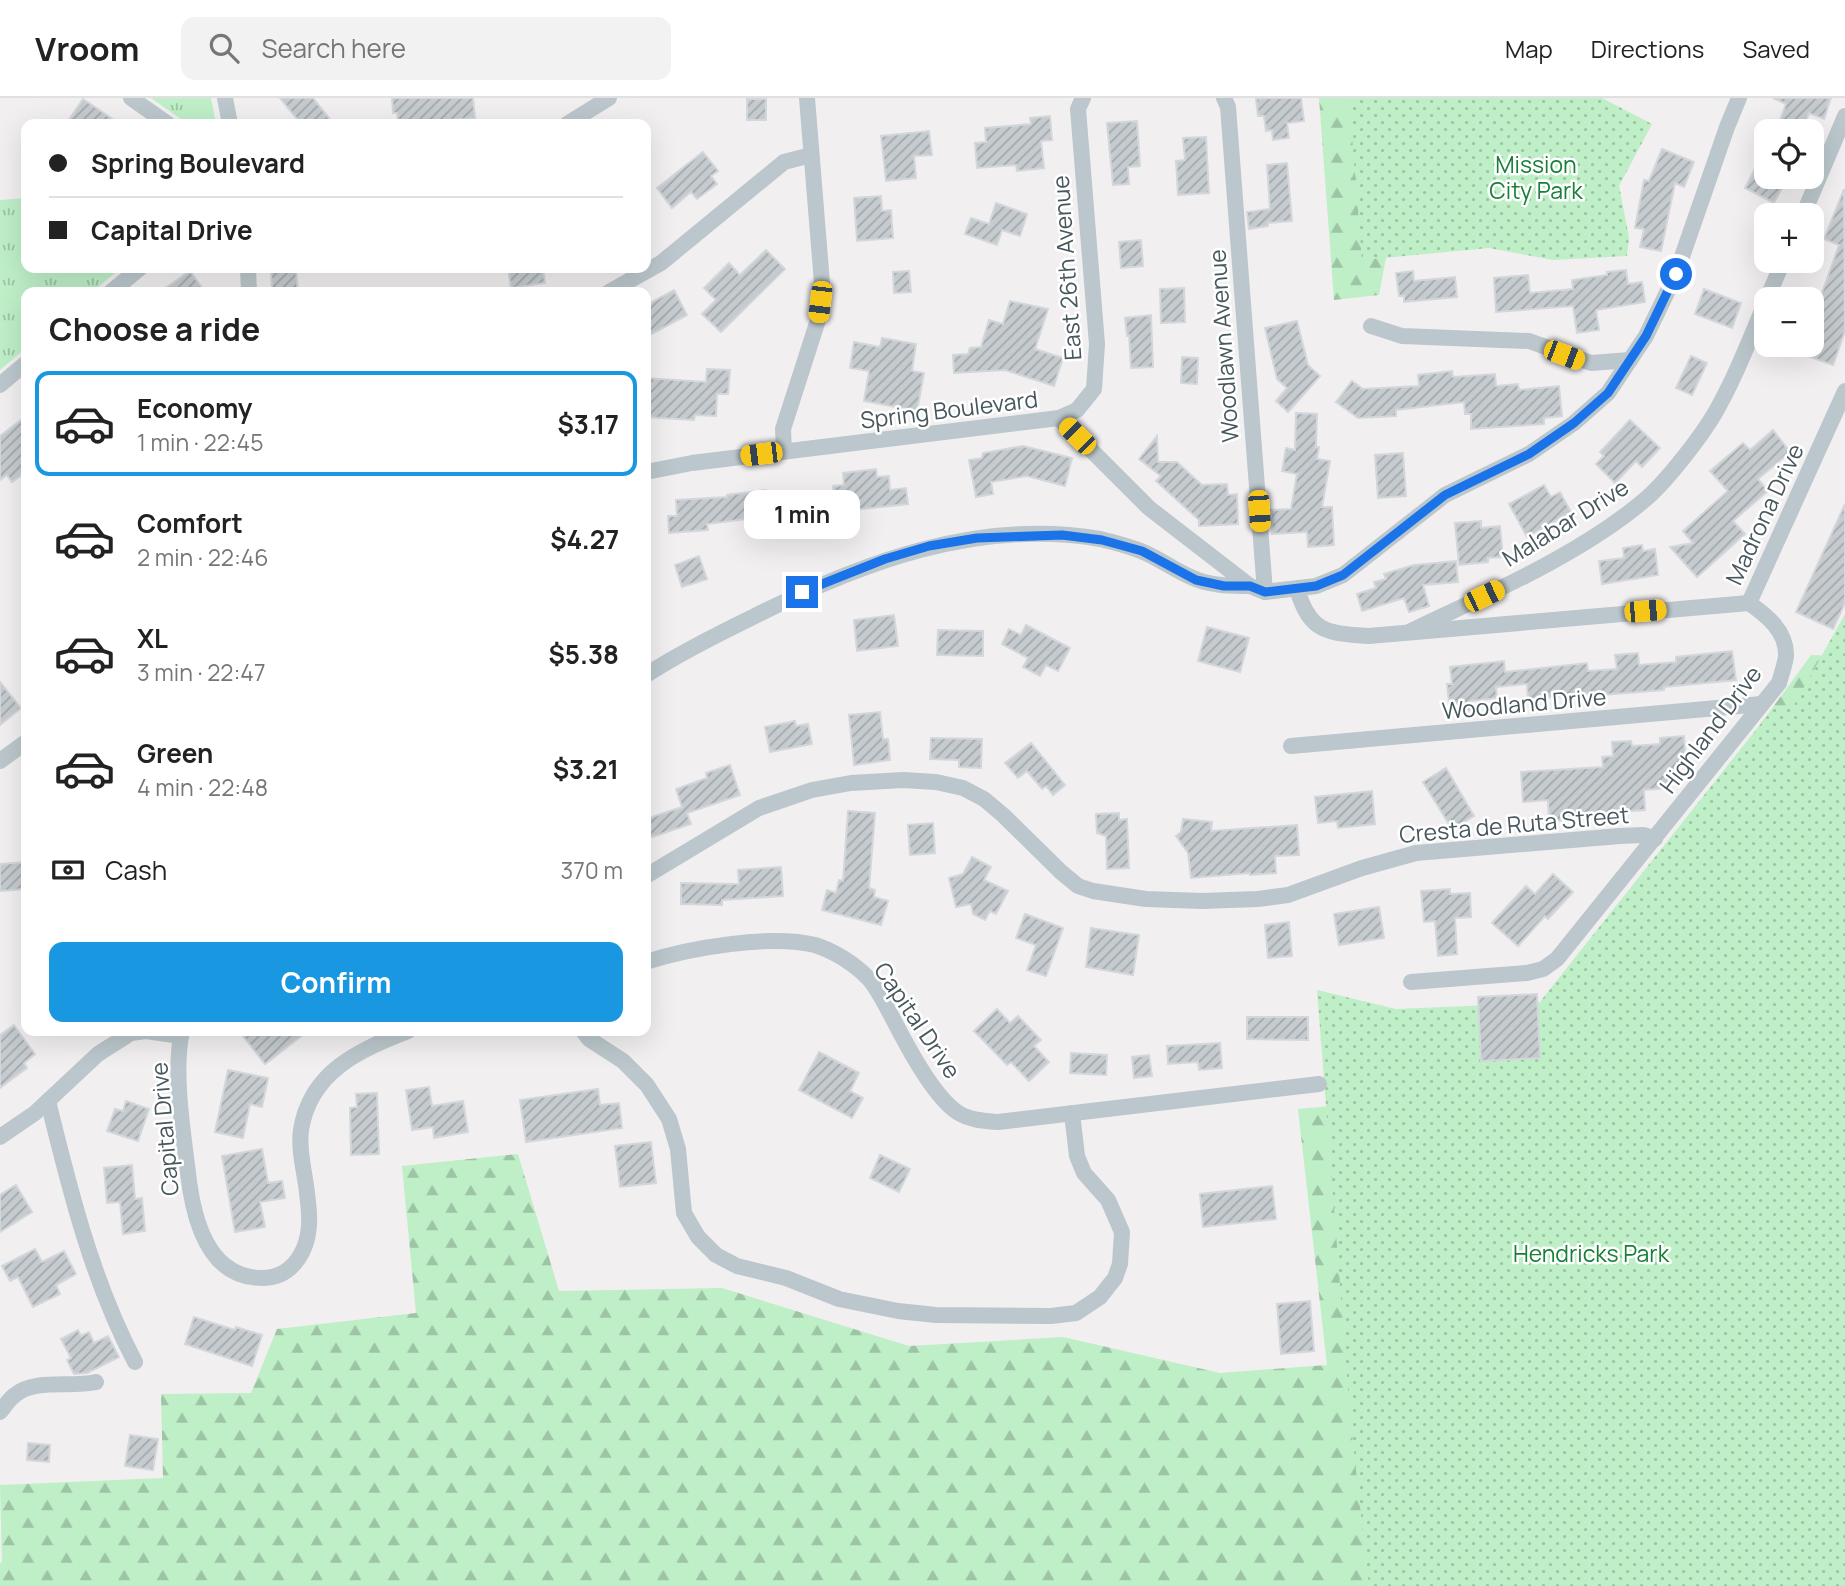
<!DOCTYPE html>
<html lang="en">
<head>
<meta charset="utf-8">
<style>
  body { margin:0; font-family:Manrope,sans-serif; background:#f2f2f2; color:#222; height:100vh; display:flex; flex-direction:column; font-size:26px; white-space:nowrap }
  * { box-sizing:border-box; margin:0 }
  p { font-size:23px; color:#767676 }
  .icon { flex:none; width:38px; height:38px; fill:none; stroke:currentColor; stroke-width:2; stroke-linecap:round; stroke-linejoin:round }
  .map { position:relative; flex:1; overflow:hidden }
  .details { position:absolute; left:21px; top:189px; width:630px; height:749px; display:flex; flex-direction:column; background:#fff; border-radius:14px; box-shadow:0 7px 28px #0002 }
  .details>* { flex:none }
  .guide { position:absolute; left:21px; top:21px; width:630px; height:154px; border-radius:14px; box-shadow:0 7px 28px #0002; display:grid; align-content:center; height:154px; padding:0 28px; background:#fff }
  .buttons { position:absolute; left:1754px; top:21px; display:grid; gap:14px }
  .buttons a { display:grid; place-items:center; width:70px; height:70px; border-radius:14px; background:#fff; box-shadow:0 7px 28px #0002; font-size:35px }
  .end { position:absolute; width:32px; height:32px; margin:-16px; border:9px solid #1a73e8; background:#fff; box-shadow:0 0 0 4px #fff }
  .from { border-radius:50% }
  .bubble { position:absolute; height:49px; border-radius:14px; background:#fff; box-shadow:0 7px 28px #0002; font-size:23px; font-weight:700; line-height:49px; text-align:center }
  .car { position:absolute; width:21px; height:42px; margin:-21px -10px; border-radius:9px; box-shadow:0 0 5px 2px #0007; background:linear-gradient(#f5c518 24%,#345 0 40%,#f5c518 0 76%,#345 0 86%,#f5c518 0) }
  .guide b { display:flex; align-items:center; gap:24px; height:66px; font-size:26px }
  .guide b+b { border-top:2px solid #e0e0e0 }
  .guide i { width:18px; height:18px; background:#222 }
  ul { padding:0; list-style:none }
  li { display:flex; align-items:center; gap:21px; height:105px; margin:0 14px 10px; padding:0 14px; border:4px solid transparent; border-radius:14px }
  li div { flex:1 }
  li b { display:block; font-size:26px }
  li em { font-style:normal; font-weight:700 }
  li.on { border-color:#1a97e1 }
  li>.icon { width:63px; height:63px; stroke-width:1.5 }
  h2 { padding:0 28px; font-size:32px; line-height:84px }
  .pay { display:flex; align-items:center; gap:18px; height:77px; padding:0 28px; font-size:26px }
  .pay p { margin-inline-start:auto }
  .primary-button { display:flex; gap:14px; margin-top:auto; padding:14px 28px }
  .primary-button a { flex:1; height:80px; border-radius:14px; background:#1a97e1; color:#fff; font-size:28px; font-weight:700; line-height:80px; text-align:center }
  header { display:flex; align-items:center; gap:42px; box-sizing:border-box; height:98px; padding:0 35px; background:#fff; border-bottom:2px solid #e0e0e0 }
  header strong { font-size:33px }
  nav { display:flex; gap:38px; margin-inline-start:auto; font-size:24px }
  .search { width:490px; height:63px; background:#f2f2f2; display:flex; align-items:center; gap:18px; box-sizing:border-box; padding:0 24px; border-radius:14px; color:#767676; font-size:26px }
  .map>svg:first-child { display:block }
</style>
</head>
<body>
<header>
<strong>Vroom</strong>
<div class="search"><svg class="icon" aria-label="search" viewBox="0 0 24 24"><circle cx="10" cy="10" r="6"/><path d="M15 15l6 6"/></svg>Search here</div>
<nav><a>Map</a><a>Directions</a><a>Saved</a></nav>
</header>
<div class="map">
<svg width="1845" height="1488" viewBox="0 0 1845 1488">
  <defs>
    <pattern id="grass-tufts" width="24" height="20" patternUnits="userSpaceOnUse" patternTransform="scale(1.75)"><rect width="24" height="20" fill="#beefc7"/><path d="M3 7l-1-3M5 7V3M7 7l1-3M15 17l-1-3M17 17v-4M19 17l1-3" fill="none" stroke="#9cc4a5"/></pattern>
    <pattern id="forest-firs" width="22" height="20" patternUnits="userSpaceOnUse" patternTransform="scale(1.75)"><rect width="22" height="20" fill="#beefc7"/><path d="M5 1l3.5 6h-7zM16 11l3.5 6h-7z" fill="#9cc4a5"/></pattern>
    <pattern id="park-dots" width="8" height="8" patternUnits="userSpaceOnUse" patternTransform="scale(1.75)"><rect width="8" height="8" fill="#beefc7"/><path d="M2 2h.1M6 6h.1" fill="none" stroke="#9cc4a5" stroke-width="1.8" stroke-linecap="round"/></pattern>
    <pattern id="building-hatch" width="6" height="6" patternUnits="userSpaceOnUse" patternTransform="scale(1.75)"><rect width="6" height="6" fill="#c6cbcf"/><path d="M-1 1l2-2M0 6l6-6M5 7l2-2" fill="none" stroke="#a3a8ab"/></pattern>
  </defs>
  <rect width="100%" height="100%" fill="#f2eff0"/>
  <g fill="url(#grass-tufts)">
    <polygon points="151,0 211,0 216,26 188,26"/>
    <polygon points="26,100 26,170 121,170 92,194 26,194 26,250 0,272 0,102"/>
  </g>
  <g fill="url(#forest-firs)">
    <polygon points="1319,0 1479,0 1389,144 1379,197 1334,202"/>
    <polygon points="1811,557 1835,558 1845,1488 0,1488 0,1465 2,1464 0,1387 163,1380 161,1296 251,1295 277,1231 416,1215 402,1068 518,1056 559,1193 722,1190 909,1248 1063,1239 1220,1275 1327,1267 1298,1011 1332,1008 1463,924 1559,902"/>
  </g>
  <g fill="url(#park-dots)">
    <polygon points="1349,0 1602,0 1652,26 1619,88 1629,139 1627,158 1553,162 1489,150 1362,162"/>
    <polygon points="1845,516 1845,1488 1369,1488 1351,1328 1317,892 1396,911 1539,905 1774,609 1793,609"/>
  </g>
  <g fill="url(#building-hatch)" stroke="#d3d7db" stroke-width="2">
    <polygon points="280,0 313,0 334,26 301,26"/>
    <polygon points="392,0 473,0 475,20 398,26 397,15 393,15"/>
    <polygon points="1269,0 1301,0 1304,23 1287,25 1289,40 1273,42 1272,32 1266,33 1264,18 1258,18 1256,1"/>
    <polygon points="1773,0 1831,0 1824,21 1809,15 1802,33 1776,33 1786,6"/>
    <polygon points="83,1 120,26 66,26"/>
    <rect x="747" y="1" width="19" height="21"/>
    <polygon points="1050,18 1052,42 1041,43 1044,70 1017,73 1016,67 977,70 975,45 986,44 985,30 1031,26 1030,20"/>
    <polygon points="1137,23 1140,68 1128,69 1129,86 1113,87 1107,25"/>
    <polygon points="929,33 932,57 914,58 916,80 886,83 881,38"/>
    <polygon points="1206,39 1209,95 1178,97 1176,63 1185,62 1183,40"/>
    <polygon points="1766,49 1766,79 1788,79 1774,105 1745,90"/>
    <polygon points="1662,51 1694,64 1684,89 1675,85 1661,153 1640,149 1644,131 1635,130 1644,82 1649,83"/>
    <polygon points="703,54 718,73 711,78 717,86 697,101 691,94 672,110 657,90"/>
    <polygon points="1287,65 1292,123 1268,125 1268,128 1249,131 1247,114 1270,111 1267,67"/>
    <polygon points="1844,91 1845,233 1833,267 1810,259 1824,220 1814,217 1839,147 1824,141"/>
    <polygon points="881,98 882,113 891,112 893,140 857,143 854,100"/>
    <polygon points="996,105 1027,116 1020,138 1002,132 997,147 965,136 971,120 989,126"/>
    <polygon points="1141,142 1143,168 1121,170 1119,144"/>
    <polygon points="766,152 785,171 721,234 702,216 716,202 704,190 729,165 740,177"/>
    <polygon points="508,170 543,170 545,185 511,190"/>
    <polygon points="296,172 298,194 272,194 271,174"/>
    <polygon points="1626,172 1628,186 1642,184 1645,204 1596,212 1599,232 1577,235 1573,208 1496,214 1494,180 1528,177 1530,195 1573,191 1572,182 1607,177 1607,174"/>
    <polygon points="190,173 205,194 160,194"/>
    <polygon points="909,173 911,194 894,195 893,174"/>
    <polygon points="1413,173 1414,183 1455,179 1457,199 1404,204 1404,198 1399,198 1396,175"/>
    <polygon points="1184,190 1185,224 1161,225 1160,191"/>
    <polygon points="1704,191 1741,205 1732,230 1695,216"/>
    <polygon points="674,192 687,217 646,239 646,207"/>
    <polygon points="1010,203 1048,211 1035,251 1063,260 1054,288 1005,272 954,275 953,257 968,256 970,250 981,249 989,222 1003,226"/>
    <polygon points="1151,217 1153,269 1131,270 1129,237 1127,238 1125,220"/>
    <polygon points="1297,223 1308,267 1320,278 1288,314 1276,303 1287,290 1277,281 1265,230"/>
    <polygon points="882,240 916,246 912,273 924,275 917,313 864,303 869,273 850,270 854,244 880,249"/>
    <polygon points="1691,258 1707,265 1692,297 1676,290"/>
    <polygon points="1182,259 1198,260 1197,286 1181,285"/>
    <polygon points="707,271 730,272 728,296 717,296 716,318 695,317 694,322 646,319 646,280 706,284"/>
    <polygon points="1452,273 1453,279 1495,276 1496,288 1518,286 1519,292 1559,288 1562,318 1544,320 1544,326 1471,331 1471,316 1465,316 1464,304 1396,312 1396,318 1358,320 1336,304 1352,283 1363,291 1419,288 1418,277"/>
    <polygon points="1296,315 1317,316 1316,349 1319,349 1317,361 1330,363 1322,409 1332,409 1334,447 1308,449 1307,434 1272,436 1271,412 1291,411 1297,376 1282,373 1286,350 1295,352"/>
    <polygon points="26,318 26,374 12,384 7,377 0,382 0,338"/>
    <polygon points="1630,322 1660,350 1642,369 1636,363 1615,385 1596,366 1604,358 1600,354"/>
    <polygon points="1773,332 1790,354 1758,381 1768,393 1733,423 1745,436 1697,479 1670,449 1693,445 1683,433 1728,393 1710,373 1743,345 1750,352"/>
    <polygon points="1157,338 1158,364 1177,364 1202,387 1227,386 1228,397 1237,396 1238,426 1199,428 1199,422 1156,383 1161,378 1139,361"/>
    <polygon points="1023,348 1072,360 1065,388 1027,378 991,384 993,396 976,399 969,362 982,360 983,355"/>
    <polygon points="1403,355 1406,398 1378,400 1375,357"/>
    <polygon points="876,371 877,379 889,378 890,392 906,390 908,406 835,414 833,388 844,387 843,375"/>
    <polygon points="1544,387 1551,399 1560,394 1571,414 1527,439 1509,406"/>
    <polygon points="766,392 769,418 707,426 708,432 669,435 668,418 677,418 676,402 727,399 727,397"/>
    <polygon points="1845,406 1845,505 1833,531 1796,514"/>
    <polygon points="1481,423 1481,430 1500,428 1503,459 1488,460 1488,464 1459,467 1455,425"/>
    <polygon points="1642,447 1643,453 1655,451 1658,477 1602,486 1599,463 1624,460 1623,450"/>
    <polygon points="699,458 707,481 682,489 675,467"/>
    <polygon points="1456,463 1458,484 1423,487 1429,508 1409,514 1404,500 1362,513 1357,496 1376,490 1374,484 1386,481 1384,476 1414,467"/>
    <polygon points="894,517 898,548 857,553 854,522"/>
    <polygon points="1026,527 1070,550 1058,573 1046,567 1040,578 1023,569 1028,560 1002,546 1009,531 1021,537"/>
    <polygon points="1207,529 1249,540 1240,574 1198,563"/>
    <polygon points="938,532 983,533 983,558 937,557"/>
    <polygon points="1732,553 1736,582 1664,589 1664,592 1603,597 1603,594 1528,602 1527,586 1496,589 1497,600 1471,603 1472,612 1450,614 1447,586 1452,586 1450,569 1504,563 1505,574 1587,565 1588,573 1617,571 1615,557 1638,555 1639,567 1676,564 1676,559"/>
    <polygon points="0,584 21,610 0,627"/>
    <polygon points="880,614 883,641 888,641 890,662 854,667 849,617"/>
    <polygon points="795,623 796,628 808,626 812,646 770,654 765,629"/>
    <polygon points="1684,638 1686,664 1677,665 1678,676 1669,677 1669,690 1644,692 1645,712 1573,717 1574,722 1549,723 1548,702 1523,704 1521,674 1603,669 1602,659 1613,658 1612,644 1631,643 1632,648 1660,646 1660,640"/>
    <polygon points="931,640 982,641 981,670 959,669 959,662 930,661"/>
    <polygon points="1031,645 1065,687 1053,697 1046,688 1042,691 1027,673 1018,680 1005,665"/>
    <polygon points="730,667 740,697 687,715 691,726 646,741 646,721 682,709 676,691 707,680 706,675"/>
    <polygon points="1446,670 1474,718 1452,731 1423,684"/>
    <polygon points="1372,693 1375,726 1338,730 1337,723 1318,725 1315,699"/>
    <polygon points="848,713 875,715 869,790 875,792 874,799 888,803 881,827 822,812 827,792 836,795 839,782 843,783"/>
    <polygon points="1119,715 1119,722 1127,721 1129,770 1107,771 1106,738 1097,735 1096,716"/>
    <polygon points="1183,721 1212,724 1211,733 1297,727 1299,757 1275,758 1276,775 1250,777 1250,775 1191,780 1188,755 1176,738 1181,734"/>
    <polygon points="933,725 935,755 910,757 908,727"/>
    <polygon points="972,759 991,769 984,782 1008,793 996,816 990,813 985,822 973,816 971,806 956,809 949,780 963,776"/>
    <polygon points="26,764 26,791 0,793 0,766"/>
    <polygon points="781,769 783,798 722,802 722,807 681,806 681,785 739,786 738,772"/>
    <polygon points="1553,776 1573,794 1548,821 1545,818 1518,848 1492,825 1526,788 1535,796"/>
    <polygon points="1450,791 1450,796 1470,795 1471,819 1455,820 1457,856 1438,858 1435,823 1424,824 1421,793"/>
    <polygon points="1379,809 1384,840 1339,847 1334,816"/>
    <polygon points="1025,816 1063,830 1046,878 1027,872 1036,847 1016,840"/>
    <polygon points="1289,824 1292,858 1268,860 1265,827"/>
    <polygon points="1091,830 1139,837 1133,877 1086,869"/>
    <polygon points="1537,896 1540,960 1481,963 1478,899"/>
    <polygon points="997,911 1010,925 1018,918 1041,942 1034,948 1049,964 1029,983 1011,964 1007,967 974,933"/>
    <polygon points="1247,919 1308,919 1308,942 1247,941"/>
    <polygon points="14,927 35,956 24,965 27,970 0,990 0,937"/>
    <polygon points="239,933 308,933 265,966"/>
    <polygon points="1220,945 1222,970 1199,972 1198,964 1168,966 1167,948"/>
    <polygon points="819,954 859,975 850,993 863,1000 852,1020 799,992"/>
    <polygon points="1071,955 1107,957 1106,977 1070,975"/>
    <polygon points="1149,957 1152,978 1134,980 1132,959"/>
    <polygon points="228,972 268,980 262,1009 250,1006 243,1040 215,1034"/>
    <polygon points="429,989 432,1008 463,1003 468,1034 434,1040 433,1029 412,1032 406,992"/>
    <polygon points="598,991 600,1007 619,1005 622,1030 526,1044 520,1002"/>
    <polygon points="377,995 379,1056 351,1057 350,1010 357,1009 356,996"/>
    <polygon points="126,1003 149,1011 138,1043 107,1033 115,1011 123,1013"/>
    <polygon points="651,1044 656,1085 620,1089 615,1048"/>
    <polygon points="262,1051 268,1085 282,1083 285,1100 260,1104 265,1129 235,1134 222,1058"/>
    <polygon points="880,1057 910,1071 899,1094 870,1080"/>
    <polygon points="132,1067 135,1101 142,1100 145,1133 123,1136 120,1104 107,1105 104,1070"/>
    <polygon points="16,1087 32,1114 0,1134 0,1097"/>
    <polygon points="1272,1088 1276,1121 1203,1129 1200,1096"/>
    <polygon points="35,1151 42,1164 64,1153 76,1176 56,1187 60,1196 33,1209 18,1179 10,1183 2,1168"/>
    <polygon points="1310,1203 1314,1253 1281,1256 1277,1206"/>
    <polygon points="194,1219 235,1232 236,1229 262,1237 252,1268 185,1246"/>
    <polygon points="78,1232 81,1238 89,1234 94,1245 108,1238 119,1259 87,1275 74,1276 67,1262 71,1260 61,1241"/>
    <polygon points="130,1337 158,1341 153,1372 125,1368"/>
    <polygon points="28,1345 50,1347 49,1364 27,1362"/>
  </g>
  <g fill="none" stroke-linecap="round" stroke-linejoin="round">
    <g stroke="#bbc7cc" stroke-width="16">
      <polyline points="131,0 168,26"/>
      <polyline points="225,0 230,26"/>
      <polyline points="1224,0 1228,9 1265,494"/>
      <polyline points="567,26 609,0"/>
      <polyline points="1803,117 1845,18"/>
      <polyline points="248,170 249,194"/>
      <polyline points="111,194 140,170"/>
      <polyline points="609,194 661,165 784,64 811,57"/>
      <polyline points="1767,201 1783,163"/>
      <polyline points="1371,228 1402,238 1529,243 1591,265 1630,262"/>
      <polyline points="0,287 26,265"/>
      <polyline points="1059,320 1077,312 1094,291 1097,246 1078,11 1083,0"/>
      <polyline points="784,354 783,331 818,222 822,185 807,0"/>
      <polyline points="646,374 692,365 1059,320 1149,410 1250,488 1265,494 1316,488 1343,477 1445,397 1529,356 1574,325 1608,295 1646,238 1676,176 1727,29 1739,0"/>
      <path d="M1297 491C1310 535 1327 535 1369 538L1749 505"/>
      <polyline points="1749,505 1845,293"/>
      <path d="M1411 533C1488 496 1584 455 1648 399 1668 381 1701 339 1715 315 1735 280 1750 241 1766 203"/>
      <path d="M646 577C680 555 716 537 753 519 860 465 978 420 1100 441 1113 444 1128 448 1141 453 1161 461 1178 475 1198 482 1215 488 1232 488 1250 488"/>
      <polyline points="1291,648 1762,606"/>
      <polyline points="0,663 26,644"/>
      <polyline points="646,778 759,710 812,692 851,685 903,682 936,684 963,690 984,701 1003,717 1061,774 1078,788 1093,793 1146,801 1202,803 1258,801 1288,797 1362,770 1416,755 1620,738 1644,737 1655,741"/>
      <path d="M646 864C689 850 771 836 815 847 834 853 855 866 869 881 878 891 884 905 891 917 905 944 932 997 957 1014 969 1022 984 1023 998 1024L1319 986"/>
      <path d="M1411 884 1527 875 1543 871 1557 861 1779 585C1781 577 1785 567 1786 558 1787 533 1766 517 1749 505"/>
      <path d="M182 933C173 973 183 1034 188 1075 193 1120 207 1180 262 1180 277 1180 289 1174 298 1161 312 1141 310 1118 307 1095 305 1075 298 1052 301 1032 310 974 359 952 408 933"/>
      <polyline points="583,933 589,941 623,963 647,987 669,1021 678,1051 684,1115 698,1139 716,1157 737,1168 786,1180 839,1201 898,1213 936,1217 1051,1218 1076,1215 1100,1199 1115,1180 1120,1166 1122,1134 1108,1102 1084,1075 1077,1058 1072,1015"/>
      <path d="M48 1003C70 1093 92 1182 135 1264"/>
      <polyline points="0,1039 35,1015 98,956 131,935 146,933 181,938"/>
      <path d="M0 1314C5 1308 9 1301 15 1297 35 1280 71 1290 96 1284"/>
    </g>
  </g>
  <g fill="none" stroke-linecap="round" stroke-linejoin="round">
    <polyline stroke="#1a73e8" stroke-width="9" points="802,494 885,461 929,448 977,440 1062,437 1102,442 1142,453 1196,482 1224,488 1250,488 1265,494 1316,488 1343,477 1445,397 1529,356 1574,325 1608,295 1646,238 1676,176"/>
  </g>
  <g text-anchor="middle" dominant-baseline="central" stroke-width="5" stroke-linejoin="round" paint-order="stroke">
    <g font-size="23" fill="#177f37" stroke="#fff">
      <text x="1536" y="66">Mission<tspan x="1536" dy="26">City Park</tspan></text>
      <text x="1591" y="1155">Hendricks Park</text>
    </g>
    <g font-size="23" fill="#47575d" stroke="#fff">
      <text transform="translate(1066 170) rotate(-94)">East 26th Avenue</text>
      <text transform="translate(1223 248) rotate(-94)">Woodlawn Avenue</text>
      <text transform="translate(949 311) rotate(-7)">Spring Boulevard</text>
      <text transform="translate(1764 416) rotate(-65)">Madrona Drive</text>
      <text transform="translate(1565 424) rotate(-32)">Malabar Drive</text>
      <text transform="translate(1524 605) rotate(-5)">Woodland Drive</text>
      <text transform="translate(1710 631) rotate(-53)">Highland Drive</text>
      <text transform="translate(1514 726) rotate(-5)">Cresta de Ruta Street</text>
      <text transform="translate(918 922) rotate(56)">Capital Drive</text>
      <text transform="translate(164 1031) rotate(-95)">Capital Drive</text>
    </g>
  </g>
</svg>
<div class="buttons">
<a><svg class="icon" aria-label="locate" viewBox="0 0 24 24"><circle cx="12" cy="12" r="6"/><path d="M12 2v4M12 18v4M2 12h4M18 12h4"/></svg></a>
<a>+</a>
<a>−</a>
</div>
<i class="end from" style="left:1676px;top:176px"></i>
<i class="end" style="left:802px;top:494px"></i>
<div class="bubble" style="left:744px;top:392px;width:116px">1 min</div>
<i class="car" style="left:820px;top:204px;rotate:187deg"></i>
<i class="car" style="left:1564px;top:257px;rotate:111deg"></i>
<i class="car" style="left:1077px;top:338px;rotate:315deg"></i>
<i class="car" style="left:761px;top:356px;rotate:263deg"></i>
<i class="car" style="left:1259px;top:413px;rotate:176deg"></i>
<i class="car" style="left:1484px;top:498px;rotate:64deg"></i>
<i class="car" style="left:1645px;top:513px;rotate:85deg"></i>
<div class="guide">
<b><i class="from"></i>Spring Boulevard</b>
<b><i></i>Capital Drive</b>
</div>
<section class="details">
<h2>Choose a ride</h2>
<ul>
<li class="on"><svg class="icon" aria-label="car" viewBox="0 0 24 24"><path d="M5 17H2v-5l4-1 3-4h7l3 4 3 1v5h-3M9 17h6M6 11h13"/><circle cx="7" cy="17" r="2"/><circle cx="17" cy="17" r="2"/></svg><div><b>Economy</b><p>1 min · 22:45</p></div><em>$3.17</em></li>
<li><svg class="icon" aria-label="car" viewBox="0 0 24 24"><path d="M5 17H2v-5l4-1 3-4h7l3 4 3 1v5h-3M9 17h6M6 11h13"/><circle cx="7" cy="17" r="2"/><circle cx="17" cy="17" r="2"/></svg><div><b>Comfort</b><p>2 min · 22:46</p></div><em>$4.27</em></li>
<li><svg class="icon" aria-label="car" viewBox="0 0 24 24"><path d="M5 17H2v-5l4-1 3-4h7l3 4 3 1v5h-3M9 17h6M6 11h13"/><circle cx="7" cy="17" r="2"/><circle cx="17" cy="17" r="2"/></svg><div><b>XL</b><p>3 min · 22:47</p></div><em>$5.38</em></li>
<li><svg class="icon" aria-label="car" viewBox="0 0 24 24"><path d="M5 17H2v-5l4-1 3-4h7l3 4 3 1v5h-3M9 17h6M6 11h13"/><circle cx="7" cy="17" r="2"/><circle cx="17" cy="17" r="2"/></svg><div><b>Green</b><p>4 min · 22:48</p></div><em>$3.21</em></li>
</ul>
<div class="pay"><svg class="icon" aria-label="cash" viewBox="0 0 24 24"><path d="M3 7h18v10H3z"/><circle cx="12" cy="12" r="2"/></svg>Cash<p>370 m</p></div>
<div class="primary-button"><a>Confirm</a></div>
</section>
</div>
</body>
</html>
